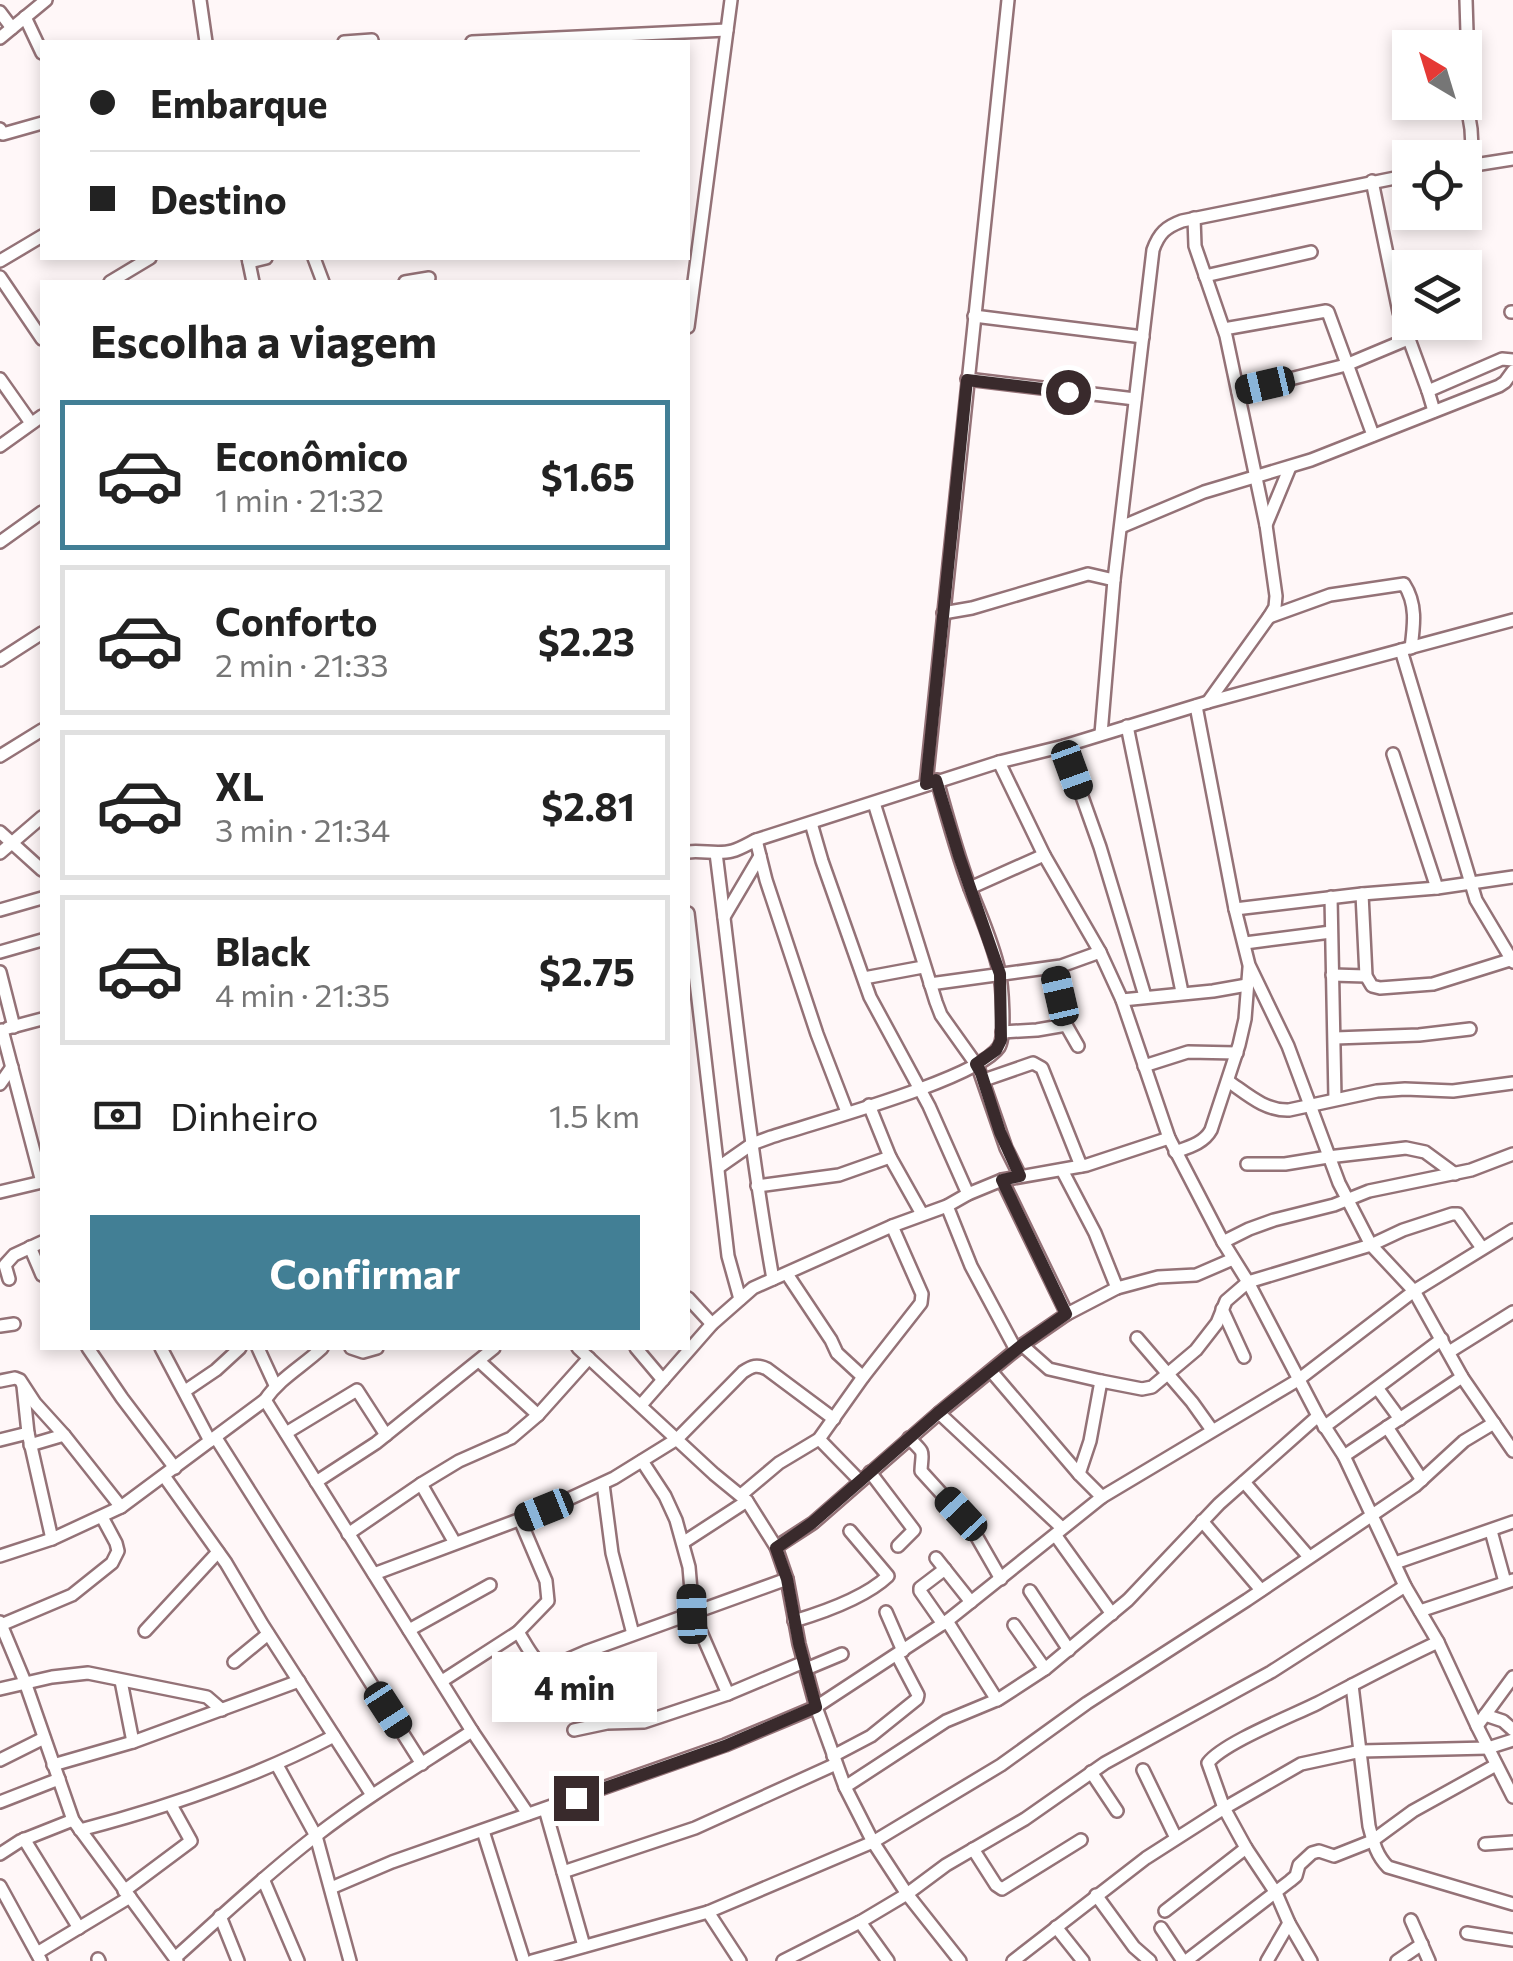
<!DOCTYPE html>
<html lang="pt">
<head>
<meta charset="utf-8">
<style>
  body { margin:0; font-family:Commissioner,sans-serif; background:#f2f2f2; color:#222; height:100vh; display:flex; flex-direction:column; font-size:38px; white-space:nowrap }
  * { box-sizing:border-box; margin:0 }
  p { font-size:32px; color:#767676 }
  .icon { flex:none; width:55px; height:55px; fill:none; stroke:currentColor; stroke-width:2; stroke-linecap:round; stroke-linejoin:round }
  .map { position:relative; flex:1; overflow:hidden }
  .side { position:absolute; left:40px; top:280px; width:650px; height:1070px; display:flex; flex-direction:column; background:#fff; border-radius:0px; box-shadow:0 5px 15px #0003 }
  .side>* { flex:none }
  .guide { position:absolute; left:40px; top:40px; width:650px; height:220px; border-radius:0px; box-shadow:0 5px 15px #0003; display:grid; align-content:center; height:220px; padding:0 50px; background:#fff }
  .needle { width:65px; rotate:322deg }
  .controls { position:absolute; left:1392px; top:30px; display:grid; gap:20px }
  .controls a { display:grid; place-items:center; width:90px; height:90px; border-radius:0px; background:#fff; box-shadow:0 5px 15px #0003; font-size:50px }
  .end { position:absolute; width:45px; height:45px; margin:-22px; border:12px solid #392a2c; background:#fff; box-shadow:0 0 0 5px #fff }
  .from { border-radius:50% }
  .bubble { position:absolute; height:70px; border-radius:0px; background:#fff; box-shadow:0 5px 15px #0003; font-size:32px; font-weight:700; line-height:70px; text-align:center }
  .car { position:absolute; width:30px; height:60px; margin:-30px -15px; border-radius:12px; box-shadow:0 0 8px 2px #0007; background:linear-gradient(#222 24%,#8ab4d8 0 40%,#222 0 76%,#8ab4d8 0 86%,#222 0) }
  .guide b { display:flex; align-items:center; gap:35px; height:95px; font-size:38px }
  .guide b+b { border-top:2px solid #e0e0e0 }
  .guide i { width:25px; height:25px; background:#222 }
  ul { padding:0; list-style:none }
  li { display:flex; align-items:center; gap:30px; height:150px; margin:0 20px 15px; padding:0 30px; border:5px solid #e0e0e0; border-radius:0px }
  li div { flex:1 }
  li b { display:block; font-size:38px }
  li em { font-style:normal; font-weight:700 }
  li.on { border-color:#427f95 }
  li>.icon { width:90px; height:90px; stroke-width:1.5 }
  h2 { padding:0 50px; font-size:45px; line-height:120px }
  .pay { display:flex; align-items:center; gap:25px; height:110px; padding:0 50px; font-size:38px }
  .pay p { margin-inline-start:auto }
  .cta { display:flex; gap:20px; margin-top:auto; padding:20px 50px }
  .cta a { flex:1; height:115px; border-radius:0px; background:#427f95; color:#fff; font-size:40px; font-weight:700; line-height:115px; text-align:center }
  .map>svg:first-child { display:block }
</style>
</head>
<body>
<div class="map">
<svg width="1513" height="1961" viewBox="0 0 1513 1961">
  <rect width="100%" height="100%" fill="#fff7f8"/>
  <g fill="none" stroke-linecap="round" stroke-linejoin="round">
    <g stroke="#947277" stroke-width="16">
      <g id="minor">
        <polyline points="200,0 206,42"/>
        <polyline points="1466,0 1468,65 1467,105 1471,129 1473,166"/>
        <polyline points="0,12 12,28"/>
        <polyline points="25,17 42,53"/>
        <polyline points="0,38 46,0"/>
        <polyline points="344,42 372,40"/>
        <polyline points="472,42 727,30"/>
        <polyline points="0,129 3,134 42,123"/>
        <polyline points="1468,166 1513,159"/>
        <polyline points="1372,181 1399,312 1428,391"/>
        <polyline points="1194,218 1195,246 1226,336 1266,525 1276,596 1275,607 1269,617 1208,702"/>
        <polyline points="248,258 253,282"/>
        <polyline points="314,258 323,282"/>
        <polyline points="0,261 42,236"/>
        <polyline points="249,262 266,258"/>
        <polyline points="1205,276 1311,252"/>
        <polyline points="0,277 42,339"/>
        <polyline points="110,282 150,258"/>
        <polyline points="405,282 429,278"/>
        <polyline points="1511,312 1513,312"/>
        <polyline points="974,316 1143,337"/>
        <polyline points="688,327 731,0"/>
        <polyline points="1224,329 1326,311 1328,312 1373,435"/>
        <polyline points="0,379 31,423"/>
        <polyline points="967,379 1135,399"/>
        <polyline points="1238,392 1346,365 1408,339"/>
        <polyline points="1434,411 1428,391 1502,359 1513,360"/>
        <polyline points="0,446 42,416"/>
        <polyline points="1266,525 1290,467"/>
        <polyline points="1121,527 1204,492 1311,460 1499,386 1505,382 1513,371"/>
        <polyline points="0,542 42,512"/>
        <polyline points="943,613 972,608 1088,574 1114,580"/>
        <path d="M1269 617 1330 595 1404 584C1417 604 1414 625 1411 648"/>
        <polyline points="1401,650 1476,900 1513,962"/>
        <polyline points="0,660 42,633"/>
        <polyline points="1196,706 1235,909 1249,965 1288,1046 1339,1183 1371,1245 1414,1291 1462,1377 1513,1451"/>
        <polyline points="1127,726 1182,992"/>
        <path d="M1101 734 1114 580 1153 250C1159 233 1166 227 1182 221L1410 175"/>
        <polyline points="1064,746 1100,847 1145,996"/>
        <polyline points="1393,754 1437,888"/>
        <polyline points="0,756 42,730"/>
        <polyline points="999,762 1044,855 1100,952 1122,1000 1169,1138 1223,1242 1248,1282 1318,1416 1344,1456 1405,1586 1438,1642 1477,1726 1513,1797"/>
        <polyline points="926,784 1008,0"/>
        <polyline points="874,803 936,1002 941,1015 978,1067 1006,1148 1020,1176"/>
        <polyline points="811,823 822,861 870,997 929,1106 968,1194"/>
        <polyline points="0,832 42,870"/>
        <polyline points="756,840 766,880 817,1034 847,1112"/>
        <path d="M688 852C702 850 718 855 732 851 740 849 748 844 756 840L999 762 1064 746 1208 702 1513 620"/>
        <polyline points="0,853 42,817"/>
        <path d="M716 853C734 995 748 1138 773 1279"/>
        <polyline points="970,888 1044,855"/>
        <polyline points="1362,894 1366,976 1372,986 1380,988 1433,984 1513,959"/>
        <polyline points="1331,897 1335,1099"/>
        <polyline points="1235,909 1362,894 1437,888 1513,877"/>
        <polyline points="0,910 42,898"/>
        <polyline points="688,913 728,1256 740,1299"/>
        <polyline points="724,917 760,856"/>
        <polyline points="1245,943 1331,932"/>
        <polyline points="0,952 42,940"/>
        <polyline points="1053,968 1066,1025 1078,1046"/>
        <polyline points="0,972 14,1027"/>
        <polyline points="1332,975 1366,976"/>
        <polyline points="864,978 923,967"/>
        <polyline points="930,984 1061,966 1100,952"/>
        <polyline points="1122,1000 1213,991 1247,985"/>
        <polyline points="8,1028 42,1019"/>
        <polyline points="2,1030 42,1182"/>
        <polyline points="1002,1032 1037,1030 1066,1025"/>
        <polyline points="1335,1038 1419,1035 1470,1029"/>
        <polyline points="1144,1066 1188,1052 1237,1053"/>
        <polyline points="984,1080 1033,1063 1042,1068 1081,1166"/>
        <path d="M1228 1081C1247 1094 1265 1111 1289 1110L1377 1091 1405 1089 1453 1091 1513 1083"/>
        <polyline points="0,1084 12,1067"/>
        <path d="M1175 1152C1189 1147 1204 1143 1211 1130L1239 1045 1245 1019 1249 968"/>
        <polyline points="890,1157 922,1214"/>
        <polyline points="1247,1164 1285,1164 1328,1157 1406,1148 1425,1152 1455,1174"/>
        <path d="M719 1167 752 1144 771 1137C813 1123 978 1079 999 1047 1006 1036 1002 984 999 971 993 943 981 917 971 891 957 854 947 817 937 780"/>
        <polyline points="1062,1170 1095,1233 1117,1288"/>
        <polyline points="1002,1180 1067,1314"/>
        <polyline points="757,1186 839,1175 890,1157 869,1105"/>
        <polyline points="0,1192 42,1182"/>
        <polyline points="947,1206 971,1266 1016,1350"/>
        <polyline points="1223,1242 1249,1229 1274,1220 1334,1205 1369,1191 1471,1170 1513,1154"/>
        <polyline points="30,1247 42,1275"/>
        <polyline points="787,1274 831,1340 837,1353 863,1377"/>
        <polyline points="9,1279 5,1265 14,1255 42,1242"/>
        <polyline points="688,1298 712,1324"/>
        <polyline points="1222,1309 1244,1357"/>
        <polyline points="0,1326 14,1324"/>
        <polyline points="1137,1338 1192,1402 1212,1430"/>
        <polyline points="1022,1345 1049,1369 1101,1381"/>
        <polyline points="88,1348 122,1398 175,1468"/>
        <polyline points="161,1348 210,1441"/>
        <polyline points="258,1348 275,1385"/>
        <polyline points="351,1348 363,1352 377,1348"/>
        <polyline points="578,1348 714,1474 747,1501 776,1547 787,1579 799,1644 816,1707 845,1787 873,1842 907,1894 960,1961"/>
        <polyline points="636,1348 663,1380"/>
        <polyline points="1449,1352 1513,1312"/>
        <polyline points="479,1361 538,1415"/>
        <polyline points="991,1371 1079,1474 1102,1497"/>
        <polyline points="0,1381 15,1378 20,1380 35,1403 64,1435 121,1507"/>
        <polyline points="23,1386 28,1433 52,1539"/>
        <polyline points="1378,1389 1400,1419"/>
        <polyline points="185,1391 216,1370 240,1348"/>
        <polyline points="265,1400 472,1731 528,1814"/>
        <polyline points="641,1405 712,1324 753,1288 892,1226 947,1206 968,1194 1002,1180 1087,1165 1169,1138"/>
        <polyline points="939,1413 1062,1528"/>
        <polyline points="1324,1427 1442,1339"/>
        <polyline points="1387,1427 1422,1480"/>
        <polyline points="286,1433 357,1390 386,1435"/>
        <polyline points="216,1438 422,1764"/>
        <path d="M909 1438C926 1455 922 1449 921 1471L970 1525 1001 1579"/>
        <polyline points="819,1439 860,1481"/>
        <polyline points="0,1440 28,1433"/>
        <polyline points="30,1445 64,1435"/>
        <polyline points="1344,1456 1462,1377"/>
        <polyline points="642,1461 665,1496 676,1520 689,1567 693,1614 728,1694"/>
        <polyline points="870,1472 914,1530 898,1546"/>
        <polyline points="1079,1474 1090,1441 1101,1381 1142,1389 1152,1387 1196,1350 1217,1323 1226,1301 1248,1282 1371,1245 1403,1230 1452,1214 1458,1214 1482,1248"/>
        <polyline points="164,1476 226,1563 262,1624 372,1795"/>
        <polyline points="316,1482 376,1443 494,1348"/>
        <polyline points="1244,1482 1309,1557"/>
        <polyline points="421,1484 455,1543"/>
        <polyline points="603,1484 612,1553 633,1634"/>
        <polyline points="741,1495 779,1463 819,1439 863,1377 921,1303 922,1294 892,1226"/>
        <polyline points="1202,1521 1261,1590"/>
        <polyline points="1491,1531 1505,1582"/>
        <polyline points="348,1534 421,1484 459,1461 511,1438 538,1415 589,1358"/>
        <polyline points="1056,1536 1112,1614"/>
        <polyline points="684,1542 747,1501"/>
        <polyline points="776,1547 813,1523 939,1413 1022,1345 1067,1314 1117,1288 1158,1277 1196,1275 1233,1259"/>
        <path d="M0 1556 52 1539 121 1507 265 1400C280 1378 303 1366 322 1348"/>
        <polyline points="936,1558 971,1602"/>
        <polyline points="1395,1563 1513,1522"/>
        <path d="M374 1574 545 1510 614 1478 677 1439 743 1372C752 1366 757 1364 767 1369L834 1419"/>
        <polyline points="1030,1591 1069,1650"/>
        <polyline points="1420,1611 1513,1580"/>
        <polyline points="886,1612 903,1651"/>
        <path d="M794 1621C824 1612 866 1597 888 1576L850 1531"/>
        <polyline points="947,1621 997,1700"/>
        <polyline points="0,1622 25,1682 73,1820 177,1961"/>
        <polyline points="943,1624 920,1591 920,1588 945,1569"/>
        <polyline points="1,1625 72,1595 112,1563 118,1551 116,1543 102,1517"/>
        <polyline points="1014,1625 1045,1669"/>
        <polyline points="409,1630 490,1585"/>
        <polyline points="145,1631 218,1552"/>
        <path d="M518 1632C526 1644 534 1663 548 1668L585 1652 787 1579"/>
        <polyline points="234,1662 268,1634"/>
        <polyline points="806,1669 842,1654"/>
        <polyline points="121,1681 133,1742"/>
        <polyline points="442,1681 518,1632 548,1601 546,1581 520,1520"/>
        <path d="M1352 1685 1369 1826C1373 1841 1376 1855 1388 1867L1513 1904"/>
        <polyline points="0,1689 52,1677 88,1673 207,1697 222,1710"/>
        <polyline points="1485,1715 1503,1721 1513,1730"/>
        <polyline points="1477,1726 1513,1677"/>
        <polyline points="574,1730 607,1723 644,1722 728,1694 804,1662"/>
        <polyline points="833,1756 871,1736 917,1699 918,1695 897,1655"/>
        <polyline points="0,1760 44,1738"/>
        <polyline points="53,1765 133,1742 299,1681"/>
        <polyline points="277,1765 316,1836 350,1961"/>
        <polyline points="1143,1770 1176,1838"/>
        <polyline points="1091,1772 1117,1811"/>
        <polyline points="845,1787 946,1721 999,1699 1045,1669 1128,1600 1219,1504 1318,1416"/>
        <polyline points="0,1802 59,1779"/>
        <polyline points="545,1809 584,1946"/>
        <path d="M80 1830C169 1807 253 1778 334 1736"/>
        <polyline points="483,1831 524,1961"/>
        <polyline points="24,1839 79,1928"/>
        <polyline points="1485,1844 1513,1842"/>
        <polyline points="973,1849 996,1885 1002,1889 1081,1840"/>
        <polyline points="0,1854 20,1841 73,1820"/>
        <polyline points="563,1872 695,1828 836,1764"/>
        <polyline points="263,1879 298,1961"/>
        <polyline points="0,1886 41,1961"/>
        <polyline points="331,1888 392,1862 725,1745 816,1707 947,1621 1102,1497 1298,1380 1414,1291 1513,1230"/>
        <polyline points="124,1891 191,1841 171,1805"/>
        <polyline points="1096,1895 1134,1947 1150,1961"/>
        <polyline points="1165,1911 1246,1848"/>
        <polyline points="708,1912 740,1961"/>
        <polyline points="220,1916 238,1961"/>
        <polyline points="1411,1920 1429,1961"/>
        <polyline points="860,1922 888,1961"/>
        <polyline points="1056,1927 1083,1961"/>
        <polyline points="1161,1928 1183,1961"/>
        <polyline points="1467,1933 1513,1940"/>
        <polyline points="37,1953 130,1897"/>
        <path d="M176 1957C222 1916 267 1873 317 1835 366 1797 420 1765 472 1731"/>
        <polyline points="98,1959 99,1961"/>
        <polyline points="532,1961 708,1912 873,1842 1001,1765 1087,1703 1247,1600 1415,1486 1464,1441 1494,1423"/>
        <polyline points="783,1961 860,1922 907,1894 946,1865 1025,1819 1105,1763 1271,1672 1405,1586"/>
        <polyline points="1013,1961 1146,1858 1221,1810 1301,1764 1361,1751 1488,1748 1513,1740"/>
        <polyline points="1186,1961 1290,1881 1296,1876 1299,1865 1312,1853 1319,1851 1334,1856 1372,1841 1413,1811 1496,1765"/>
        <polyline points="1267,1961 1289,1923"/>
        <path d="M1311 1961 1289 1923 1276 1893 1246 1848 1224 1808 1208 1763C1223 1743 1292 1716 1318 1703 1358 1682 1397 1661 1438 1642"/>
        <polyline points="1397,1961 1422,1944"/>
      </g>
    </g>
    <use href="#minor" stroke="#fff" stroke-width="11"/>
  </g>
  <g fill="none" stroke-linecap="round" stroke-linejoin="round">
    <polyline stroke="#392a2c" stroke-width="12" points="576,1798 725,1746 816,1707 799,1644 787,1579 776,1548 812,1523 938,1413 1022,1345 1066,1314 1002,1180 1020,1176 1000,1132 981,1073 976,1064 996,1050 1001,1040 1000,974 959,856 936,780 926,784 967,380 1068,392"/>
  </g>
</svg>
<div class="controls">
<a><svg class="needle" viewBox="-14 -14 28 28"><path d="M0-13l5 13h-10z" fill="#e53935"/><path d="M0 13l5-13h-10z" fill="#767676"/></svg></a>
<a><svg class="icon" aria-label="locate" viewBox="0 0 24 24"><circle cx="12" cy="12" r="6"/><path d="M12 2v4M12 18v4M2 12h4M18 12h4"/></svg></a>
<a><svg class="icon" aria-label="layers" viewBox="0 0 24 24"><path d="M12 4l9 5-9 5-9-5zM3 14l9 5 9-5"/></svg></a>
</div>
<i class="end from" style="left:1068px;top:392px"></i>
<i class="end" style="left:576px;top:1798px"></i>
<div class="bubble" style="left:492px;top:1652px;width:165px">4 min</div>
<i class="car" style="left:1265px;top:385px;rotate:257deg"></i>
<i class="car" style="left:1072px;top:770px;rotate:160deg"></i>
<i class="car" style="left:1060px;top:996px;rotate:347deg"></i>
<i class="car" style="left:544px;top:1510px;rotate:248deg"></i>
<i class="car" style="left:961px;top:1514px;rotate:317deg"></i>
<i class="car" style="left:692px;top:1614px;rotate:358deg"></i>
<i class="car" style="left:388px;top:1710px;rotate:147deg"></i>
<div class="guide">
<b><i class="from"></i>Embarque</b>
<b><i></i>Destino</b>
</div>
<section class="side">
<h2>Escolha a viagem</h2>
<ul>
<li class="on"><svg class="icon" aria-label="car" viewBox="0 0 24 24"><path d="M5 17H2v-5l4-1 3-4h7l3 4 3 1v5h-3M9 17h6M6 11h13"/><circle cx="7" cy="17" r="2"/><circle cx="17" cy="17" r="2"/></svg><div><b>Econômico</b><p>1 min · 21:32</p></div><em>$1.65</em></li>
<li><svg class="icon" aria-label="car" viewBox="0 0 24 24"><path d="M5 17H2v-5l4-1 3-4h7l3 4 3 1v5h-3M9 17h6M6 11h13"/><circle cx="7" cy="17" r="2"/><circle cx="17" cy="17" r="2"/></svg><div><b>Conforto</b><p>2 min · 21:33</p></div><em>$2.23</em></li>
<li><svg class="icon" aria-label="car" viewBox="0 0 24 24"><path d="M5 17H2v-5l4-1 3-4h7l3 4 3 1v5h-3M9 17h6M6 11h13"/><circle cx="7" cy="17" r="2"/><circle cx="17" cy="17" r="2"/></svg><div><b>XL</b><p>3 min · 21:34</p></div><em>$2.81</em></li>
<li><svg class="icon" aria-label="car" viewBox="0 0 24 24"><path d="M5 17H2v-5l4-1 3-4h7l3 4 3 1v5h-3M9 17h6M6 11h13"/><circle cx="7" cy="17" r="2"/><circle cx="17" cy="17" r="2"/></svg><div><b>Black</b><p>4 min · 21:35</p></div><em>$2.75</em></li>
</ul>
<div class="pay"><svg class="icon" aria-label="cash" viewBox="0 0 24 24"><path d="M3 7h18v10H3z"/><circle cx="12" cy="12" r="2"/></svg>Dinheiro<p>1.5 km</p></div>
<div class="cta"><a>Confirmar</a></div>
</section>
</div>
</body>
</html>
